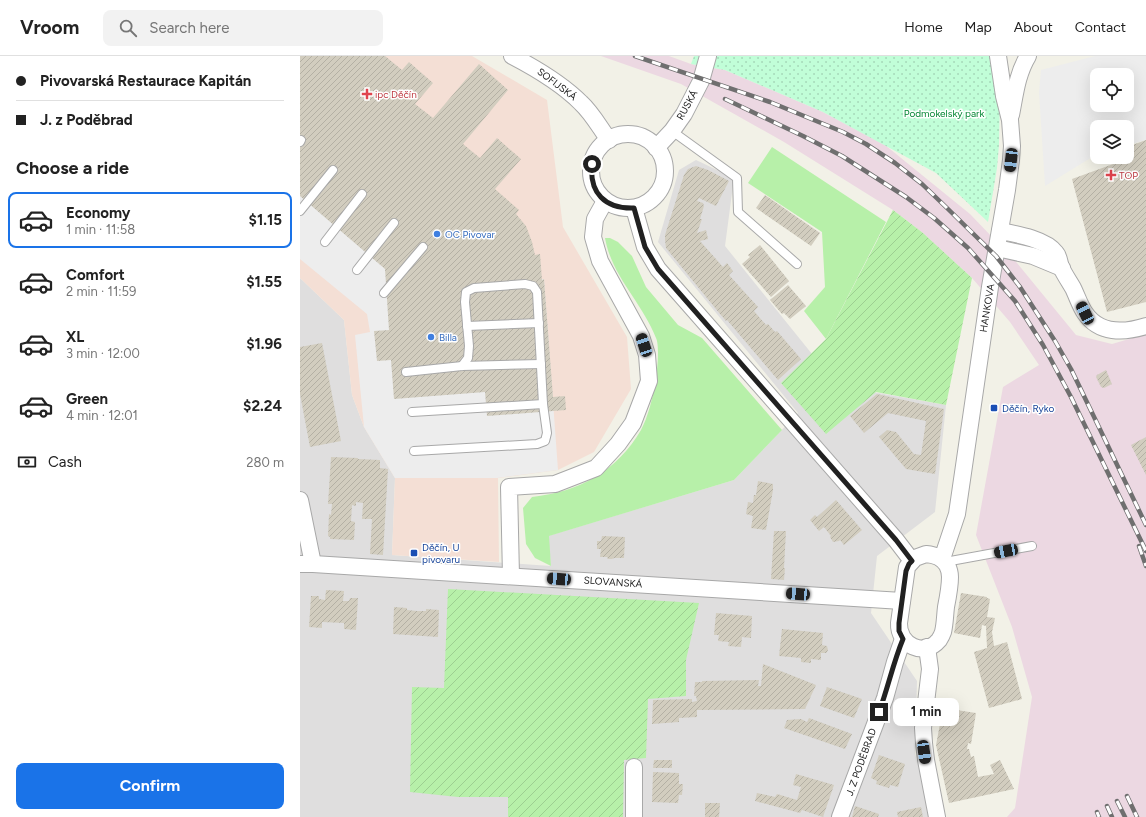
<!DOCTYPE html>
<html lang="en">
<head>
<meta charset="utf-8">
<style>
  body { margin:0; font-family:Figtree,sans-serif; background:#f2f2f2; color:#222; height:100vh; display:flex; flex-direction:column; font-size:15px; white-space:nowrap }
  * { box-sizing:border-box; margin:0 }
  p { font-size:13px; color:#767676 }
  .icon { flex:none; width:22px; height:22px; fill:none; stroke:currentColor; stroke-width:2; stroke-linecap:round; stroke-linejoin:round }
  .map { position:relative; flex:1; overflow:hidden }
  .details { display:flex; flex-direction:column; background:#fff; width:300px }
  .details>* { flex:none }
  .guide { display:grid; align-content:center; height:88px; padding:0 16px; background:#fff }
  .buttons { position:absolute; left:790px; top:12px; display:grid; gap:8px }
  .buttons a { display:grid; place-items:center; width:44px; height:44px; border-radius:8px; background:#fff; box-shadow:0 4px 16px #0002; font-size:20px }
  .end { position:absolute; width:18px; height:18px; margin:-9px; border:5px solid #212121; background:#fff; box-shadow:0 0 0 2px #fff }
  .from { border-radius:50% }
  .bubble { position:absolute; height:28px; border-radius:8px; background:#fff; box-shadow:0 4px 16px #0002; font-size:13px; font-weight:700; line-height:28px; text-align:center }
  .car { position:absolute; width:12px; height:24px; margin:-12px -6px; border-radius:5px; box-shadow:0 0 3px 1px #0007; background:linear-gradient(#222 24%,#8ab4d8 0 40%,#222 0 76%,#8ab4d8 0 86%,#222 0) }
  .guide b { display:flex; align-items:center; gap:14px; height:38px; font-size:15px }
  .guide b+b { border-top:1px solid #e0e0e0 }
  .guide i { width:10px; height:10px; background:#222 }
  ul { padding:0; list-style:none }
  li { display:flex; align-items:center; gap:12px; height:56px; margin:0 8px 6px; padding:0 8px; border:2px solid transparent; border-radius:8px }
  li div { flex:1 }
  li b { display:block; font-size:15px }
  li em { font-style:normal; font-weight:700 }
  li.selected { border-color:#1a73e8 }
  li>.icon { width:36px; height:36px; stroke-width:1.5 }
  h2 { padding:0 16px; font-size:18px; line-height:48px }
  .pay { display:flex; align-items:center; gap:10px; height:44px; padding:0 16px; font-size:15px }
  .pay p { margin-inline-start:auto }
  .primary-button { display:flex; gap:8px; margin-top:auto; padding:8px 16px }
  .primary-button a { flex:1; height:46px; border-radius:8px; background:#1a73e8; color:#fff; font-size:16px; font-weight:700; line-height:46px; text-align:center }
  header { display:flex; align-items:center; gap:24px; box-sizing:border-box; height:56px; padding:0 20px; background:#fff; border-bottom:1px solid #e0e0e0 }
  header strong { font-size:19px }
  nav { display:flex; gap:22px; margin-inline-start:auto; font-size:14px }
  .search { width:280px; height:36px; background:#f2f2f2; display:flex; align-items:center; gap:10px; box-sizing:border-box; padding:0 14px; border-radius:8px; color:#767676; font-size:15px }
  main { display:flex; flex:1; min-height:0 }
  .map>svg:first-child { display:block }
</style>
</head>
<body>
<header>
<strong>Vroom</strong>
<div class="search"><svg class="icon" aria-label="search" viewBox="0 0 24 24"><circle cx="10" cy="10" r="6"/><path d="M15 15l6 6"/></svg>Search here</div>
<nav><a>Home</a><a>Map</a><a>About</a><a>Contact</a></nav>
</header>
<main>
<section class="details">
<div class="guide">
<b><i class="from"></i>Pivovarská Restaurace Kapitán</b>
<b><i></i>J. z Poděbrad</b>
</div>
<h2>Choose a ride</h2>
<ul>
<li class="selected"><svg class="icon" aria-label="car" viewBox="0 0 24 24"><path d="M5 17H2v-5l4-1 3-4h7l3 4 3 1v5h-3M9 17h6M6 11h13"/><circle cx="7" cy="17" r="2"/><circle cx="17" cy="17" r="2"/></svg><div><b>Economy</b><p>1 min · 11:58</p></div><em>$1.15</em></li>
<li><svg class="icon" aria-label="car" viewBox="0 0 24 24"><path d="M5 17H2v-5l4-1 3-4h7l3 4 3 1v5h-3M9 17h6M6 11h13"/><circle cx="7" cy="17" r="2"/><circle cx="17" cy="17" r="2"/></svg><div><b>Comfort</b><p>2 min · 11:59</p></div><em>$1.55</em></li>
<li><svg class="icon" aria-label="car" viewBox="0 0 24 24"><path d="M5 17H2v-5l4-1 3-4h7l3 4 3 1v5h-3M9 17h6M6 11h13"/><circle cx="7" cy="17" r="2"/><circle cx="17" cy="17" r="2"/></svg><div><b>XL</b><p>3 min · 12:00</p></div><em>$1.96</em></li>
<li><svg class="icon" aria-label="car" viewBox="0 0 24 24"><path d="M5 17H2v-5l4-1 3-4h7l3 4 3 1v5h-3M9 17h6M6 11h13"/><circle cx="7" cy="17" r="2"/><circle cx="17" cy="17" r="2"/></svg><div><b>Green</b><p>4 min · 12:01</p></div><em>$2.24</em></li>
</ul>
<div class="pay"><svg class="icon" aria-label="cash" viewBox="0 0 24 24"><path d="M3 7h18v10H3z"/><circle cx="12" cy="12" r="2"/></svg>Cash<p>280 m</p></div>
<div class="primary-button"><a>Confirm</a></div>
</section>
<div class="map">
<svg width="846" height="761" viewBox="0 0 846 761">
  <defs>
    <pattern id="park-dots" width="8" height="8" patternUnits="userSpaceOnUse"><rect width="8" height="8" fill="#c1fed8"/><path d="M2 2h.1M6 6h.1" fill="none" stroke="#a6d9b9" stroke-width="1.8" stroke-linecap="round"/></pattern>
    <pattern id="garden-furrows" width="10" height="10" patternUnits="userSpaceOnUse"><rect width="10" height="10" fill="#b7f0a9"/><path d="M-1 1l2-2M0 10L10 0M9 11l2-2" fill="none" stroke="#9dce91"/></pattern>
    <pattern id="building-hatch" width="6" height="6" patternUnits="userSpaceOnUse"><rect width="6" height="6" fill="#d2cdbf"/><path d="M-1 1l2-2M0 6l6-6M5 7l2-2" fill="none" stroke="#b4b0a4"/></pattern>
  </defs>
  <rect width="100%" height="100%" fill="#f2f1e7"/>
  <polygon fill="#dfdede" points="396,104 434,122 425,190 512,298 481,327 573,336 646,349 635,456 577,500 571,557 617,625 615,698 633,761 0,761 0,222 44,264 52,339 64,371 95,422 92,499 251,510 248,480 434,424 498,357 358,186 379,114"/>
  <polygon fill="#f4dfd5" points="0,0 172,0 247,44 263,171 327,281 331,333 294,396 258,414 198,422 199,506 92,499 95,422 64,371 52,339 44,264 0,222"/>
  <polygon fill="#ecd8e2" points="301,0 369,0 391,8 425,14 523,56 585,89 670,158 717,207 776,279 812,288 846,278 846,761 707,761 715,752 732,641 712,571 676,479 703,331 739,309 710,266 672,222 623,177 593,154 484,86 381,28"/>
  <g fill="#b7f0a9">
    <polygon points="472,91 586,166 526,283 504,255 525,231 522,176 448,127"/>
    <path d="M305 182H310L318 186 332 200 346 231 378 269 402 282 482 374 434 424 249 480 251 510 235 502 226 488 223 452 232 441C279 436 317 415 341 374 348 361 353 341 355 327 357 318 360 290 356 282 342 246 312 221 305 182Z"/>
  </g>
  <polygon fill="url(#park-dots)" points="394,0 692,0 700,35 699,89 697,112 688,166 636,117 523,56 425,14 391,8"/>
  <g fill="url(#garden-furrows)">
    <polygon points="593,154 623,177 672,222 646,349 576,336 526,378 481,327 526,283"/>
    <polygon points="148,533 399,547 386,604 386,640 348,643 346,702 324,704 323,761 208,761 208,741 158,741 110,736 112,631 144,632"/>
  </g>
  <g fill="#ededed" fill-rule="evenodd">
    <path d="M795 0H846V84L827 89V71H797V98L745 130 739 36 741 14ZM797 19H827V49H797Z"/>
    <polygon points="0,75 228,225 244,223 258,414 197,422 95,422 64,371 55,279 70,276 67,258 0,203"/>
  </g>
  <g fill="url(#building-hatch)">
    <polygon points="0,0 85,0 102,14 109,6 133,27 115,48 133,62 179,8 208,34 163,88 180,102 197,82 221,103 195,133 219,154 216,158 226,170 232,186 235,199 240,198 242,224 244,223 253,341 265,340 266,354 187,360 185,336 94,343 91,304 77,305 74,275 89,274 85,213 0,140"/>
    <polygon points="846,84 846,246 807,256 772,123 827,103 827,91"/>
    <polygon points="396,110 408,114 429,125 416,150 399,142 397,145 403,147 404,150 400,163 402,163 397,177 406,174 408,183 400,185 423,211 427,207 433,215 429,219 458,251 454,255 466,269 468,268 475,276 477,275 501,303 478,324 427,264 426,265 420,258 366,192 365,184 365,179 384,119 388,113"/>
    <polygon points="465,139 520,177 511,190 456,152"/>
    <polygon points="460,189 489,225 471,241 442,208 450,201 448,199"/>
    <polygon points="488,229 506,250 490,263 484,257 482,258 470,244"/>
    <polygon points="22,287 41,385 10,391 0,338 0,291"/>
    <polygon points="806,314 812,328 804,332 801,331 796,321 797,319"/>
    <polygon points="577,338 644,353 635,418 606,413 579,381 587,374 596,376 614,398 621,399 626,365 588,357 564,377 550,360"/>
    <polygon points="846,381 846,419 831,389"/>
    <polygon points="31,401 58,402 58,403 80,404 80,412 88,413 83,499 70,498 72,463 62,463 63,447 56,446 56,450 52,449 51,465 55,466 54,484 30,483 30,481 28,480 29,458 31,459 32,448 28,448"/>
    <polygon points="458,425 473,428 473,434 466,474 451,472 453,460 446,458 448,446 453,447 454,439 456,439"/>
    <polygon points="536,444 562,474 544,489 540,484 539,485 533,486 530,481 531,480 524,471 519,475 510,464 515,459 517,461"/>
    <polygon points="474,475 486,475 484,512 485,512 484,524 471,523"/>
    <polygon points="302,480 325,481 324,502 314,502 312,503 308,503 307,501 300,501 301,493 297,493 297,485 301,485"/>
    <polygon points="26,534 44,535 43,545 49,545 50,542 58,542 56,574 44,573 44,567 22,566 22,572 9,571 11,540 19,540 19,543 25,544"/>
    <polygon points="661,537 687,541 687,542 690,543 687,561 695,562 692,576 694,590 707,586 722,643 689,652 674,596 687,592 686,570 682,569 680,582 654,577"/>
    <polygon points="94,551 107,552 107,554 117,555 126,555 126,553 139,554 138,581 93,578"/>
    <polygon points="416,557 452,560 451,582 442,581 441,591 428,590 429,586 418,585 419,579 414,579"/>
    <polygon points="482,573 523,577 522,589 527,590 528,594 527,596 526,597 521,597 521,604 511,603 511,607 501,606 501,602 479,600"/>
    <polygon points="463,608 516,629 505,653 397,654 397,661 379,662 379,666 352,668 353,644 392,643 392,646 397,645 396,640 394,640 395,626 402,626 402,625 459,624 458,630 461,630"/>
    <polygon points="527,631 562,643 554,662 520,650"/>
    <polygon points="643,652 676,657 671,688 668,687 667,693 669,693 671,701 674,700 678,721 694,718 690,709 700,704 714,733 649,747 636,689"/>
    <polygon points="509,662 552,678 545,693 484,672 487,664 501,663 507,666"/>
    <polygon points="579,699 605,708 598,731 590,729 589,732 576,728 577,725 571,722"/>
    <polygon points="354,704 372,704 372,712 353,712"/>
    <polygon points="353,716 379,717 379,728 383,728 382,739 379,739 378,747 352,746"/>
    <polygon points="496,718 534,729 523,761 502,754 500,757 455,745 457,737 475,741 477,738 497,744 501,731 493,729"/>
    <polygon points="405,747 420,747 419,761 405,761"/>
    <polygon points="555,750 579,758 578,761 552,761"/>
    <polygon points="621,751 623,761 598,761 597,756"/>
  </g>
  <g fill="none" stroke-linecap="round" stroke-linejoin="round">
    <g stroke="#a8a8a8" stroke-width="10">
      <g id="lane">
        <polyline points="372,75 437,122 438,156 497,208"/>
        <polyline points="0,86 1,84"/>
        <polyline points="0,155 33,114"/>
        <polyline points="25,186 62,138"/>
        <polyline points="57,214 94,167"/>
        <polyline points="84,237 123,191"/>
        <polyline points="167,270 239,267"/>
        <polyline points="106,316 162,310 241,308"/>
        <polyline points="112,356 243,348"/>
        <polyline points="114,395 237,388 245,385 247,377 243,348 237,236 233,230 225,228 174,232 166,236 165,246 169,290 168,302 162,310"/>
        <polyline points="645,506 732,490"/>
      </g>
    </g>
    <g stroke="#a8a8a8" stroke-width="18">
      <g id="street">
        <path d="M212 0C237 13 261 27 281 47 292 57 300 72 309 84"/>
        <path d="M711 59C715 39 717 18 728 0"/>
        <circle cx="328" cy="115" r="37"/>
        <polyline points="356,92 372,75 384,58 401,25 408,0"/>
        <polyline points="334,152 345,191 358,213 596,484 612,505"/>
        <path d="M700 175C716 178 746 183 756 197 759 200 759 206 761 211 764 218 769 225 773 232 777 240 780 250 785 257 799 278 824 277 846 270"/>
        <polyline points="697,192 733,200 762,212"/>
        <polyline points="0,444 13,508"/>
        <path d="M626 498C635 499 642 501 647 509 649 513 650 517 650 521 650 531 648 541 646 551 645 559 645 568 643 576 642 579 641 581 639 584 624 602 598 589 599 567L607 511 615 502Z"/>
        <polyline points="642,503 657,458 690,231 707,134 711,104 712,90 710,64 704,40 698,0"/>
        <polyline points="0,508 13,508 602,545"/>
        <polyline points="211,520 209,431 255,428 296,412 318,388 333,367 349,325 347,299 341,280 300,205 293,181 295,163 305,145"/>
        <polyline points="627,591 630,613 623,672 624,687 626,704 637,761"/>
        <polyline points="334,761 334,711"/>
        <polyline points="540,761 585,642 595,606 603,583"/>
      </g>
    </g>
    <use href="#lane" stroke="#fff" stroke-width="8"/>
    <use href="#street" stroke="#fff" stroke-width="16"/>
    <g stroke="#6f6f6f" stroke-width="4.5">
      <g id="rail">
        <polyline points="335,0 470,46 543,76 566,88 595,107 622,128 648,153 696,200 720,231 755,285 771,313 846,469"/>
        <polyline points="425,43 503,80 542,100 606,141 634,162 668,192 715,245 743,289 771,341 846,495"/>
        <polyline points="839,490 846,510"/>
        <polyline points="827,740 837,761"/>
        <polyline points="817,745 825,761"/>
        <polyline points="807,750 812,761"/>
        <polyline points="797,756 799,761"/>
      </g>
    </g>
    <use href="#rail" stroke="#fff" stroke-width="3" stroke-dasharray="9" stroke-linecap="butt"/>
  </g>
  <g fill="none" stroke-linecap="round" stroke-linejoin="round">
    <path stroke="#212121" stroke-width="5" d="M292 108C289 137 305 153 334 152L345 191 358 213 596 484 612 505 609 508 606 515 599 567V575L603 583C593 607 588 632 579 656"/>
  </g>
  <g fill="#e0444e" stroke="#fff" stroke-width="1.5">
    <path d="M65 32h4v4h4v4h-4v4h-4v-4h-4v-4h4z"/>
    <path d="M809 113h4v4h4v4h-4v4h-4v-4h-4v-4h4z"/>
  </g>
  <g fill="#3f7fe0" stroke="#fff" stroke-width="1.5">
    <circle cx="137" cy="178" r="4"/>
    <circle cx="131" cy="281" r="4"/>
  </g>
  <g fill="#1a4fb4" stroke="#fff" stroke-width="1.5">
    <rect x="690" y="348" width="8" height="8" rx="2"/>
    <rect x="110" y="493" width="8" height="8" rx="2"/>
  </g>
  <g text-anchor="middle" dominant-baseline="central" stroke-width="3" stroke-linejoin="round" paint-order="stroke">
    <g font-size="10" fill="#212121" stroke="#fff">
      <text transform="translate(257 28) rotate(37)">SOFIJSKÁ</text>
      <text transform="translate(387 49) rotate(-61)">RUSKÁ</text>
      <text transform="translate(687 252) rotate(-81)">HANKOVA</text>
      <text transform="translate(313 526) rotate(4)">SLOVANSKÁ</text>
      <text transform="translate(561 706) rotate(-70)">J. Z PODĚBRAD</text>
    </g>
    <g font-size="10" fill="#be3a42" stroke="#fff" text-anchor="start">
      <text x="75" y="38">ipc Děčín</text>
      <text x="819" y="119">TOP</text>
    </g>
    <g font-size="10" fill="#038633" stroke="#fff">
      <text x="644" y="57">Podmokelský park</text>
    </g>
    <g font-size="10" fill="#366cbe" stroke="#fff" text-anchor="start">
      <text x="145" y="178">OC Pivovar</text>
      <text x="139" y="281">Billa</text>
    </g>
    <g font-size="10" fill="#164399" stroke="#fff" text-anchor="start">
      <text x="702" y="352">Děčín, Ryko</text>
      <text x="122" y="491">Děčín, U<tspan x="122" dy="12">pivovaru</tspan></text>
    </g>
  </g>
</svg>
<div class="buttons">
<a><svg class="icon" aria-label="locate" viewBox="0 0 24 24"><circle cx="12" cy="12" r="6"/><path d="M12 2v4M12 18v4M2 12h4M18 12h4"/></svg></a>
<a><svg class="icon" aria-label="layers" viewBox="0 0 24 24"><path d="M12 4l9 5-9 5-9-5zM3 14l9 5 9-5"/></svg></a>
</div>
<i class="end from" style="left:292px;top:108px"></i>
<i class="end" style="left:579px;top:656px"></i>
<div class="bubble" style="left:593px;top:642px;width:66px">1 min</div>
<i class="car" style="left:711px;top:104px;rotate:187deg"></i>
<i class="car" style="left:785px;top:257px;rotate:334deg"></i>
<i class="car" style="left:344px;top:289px;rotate:342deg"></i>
<i class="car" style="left:706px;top:495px;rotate:259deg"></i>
<i class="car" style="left:259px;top:523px;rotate:274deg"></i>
<i class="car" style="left:498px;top:538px;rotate:274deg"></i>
<i class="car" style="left:624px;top:696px;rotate:172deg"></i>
</div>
</main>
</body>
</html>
